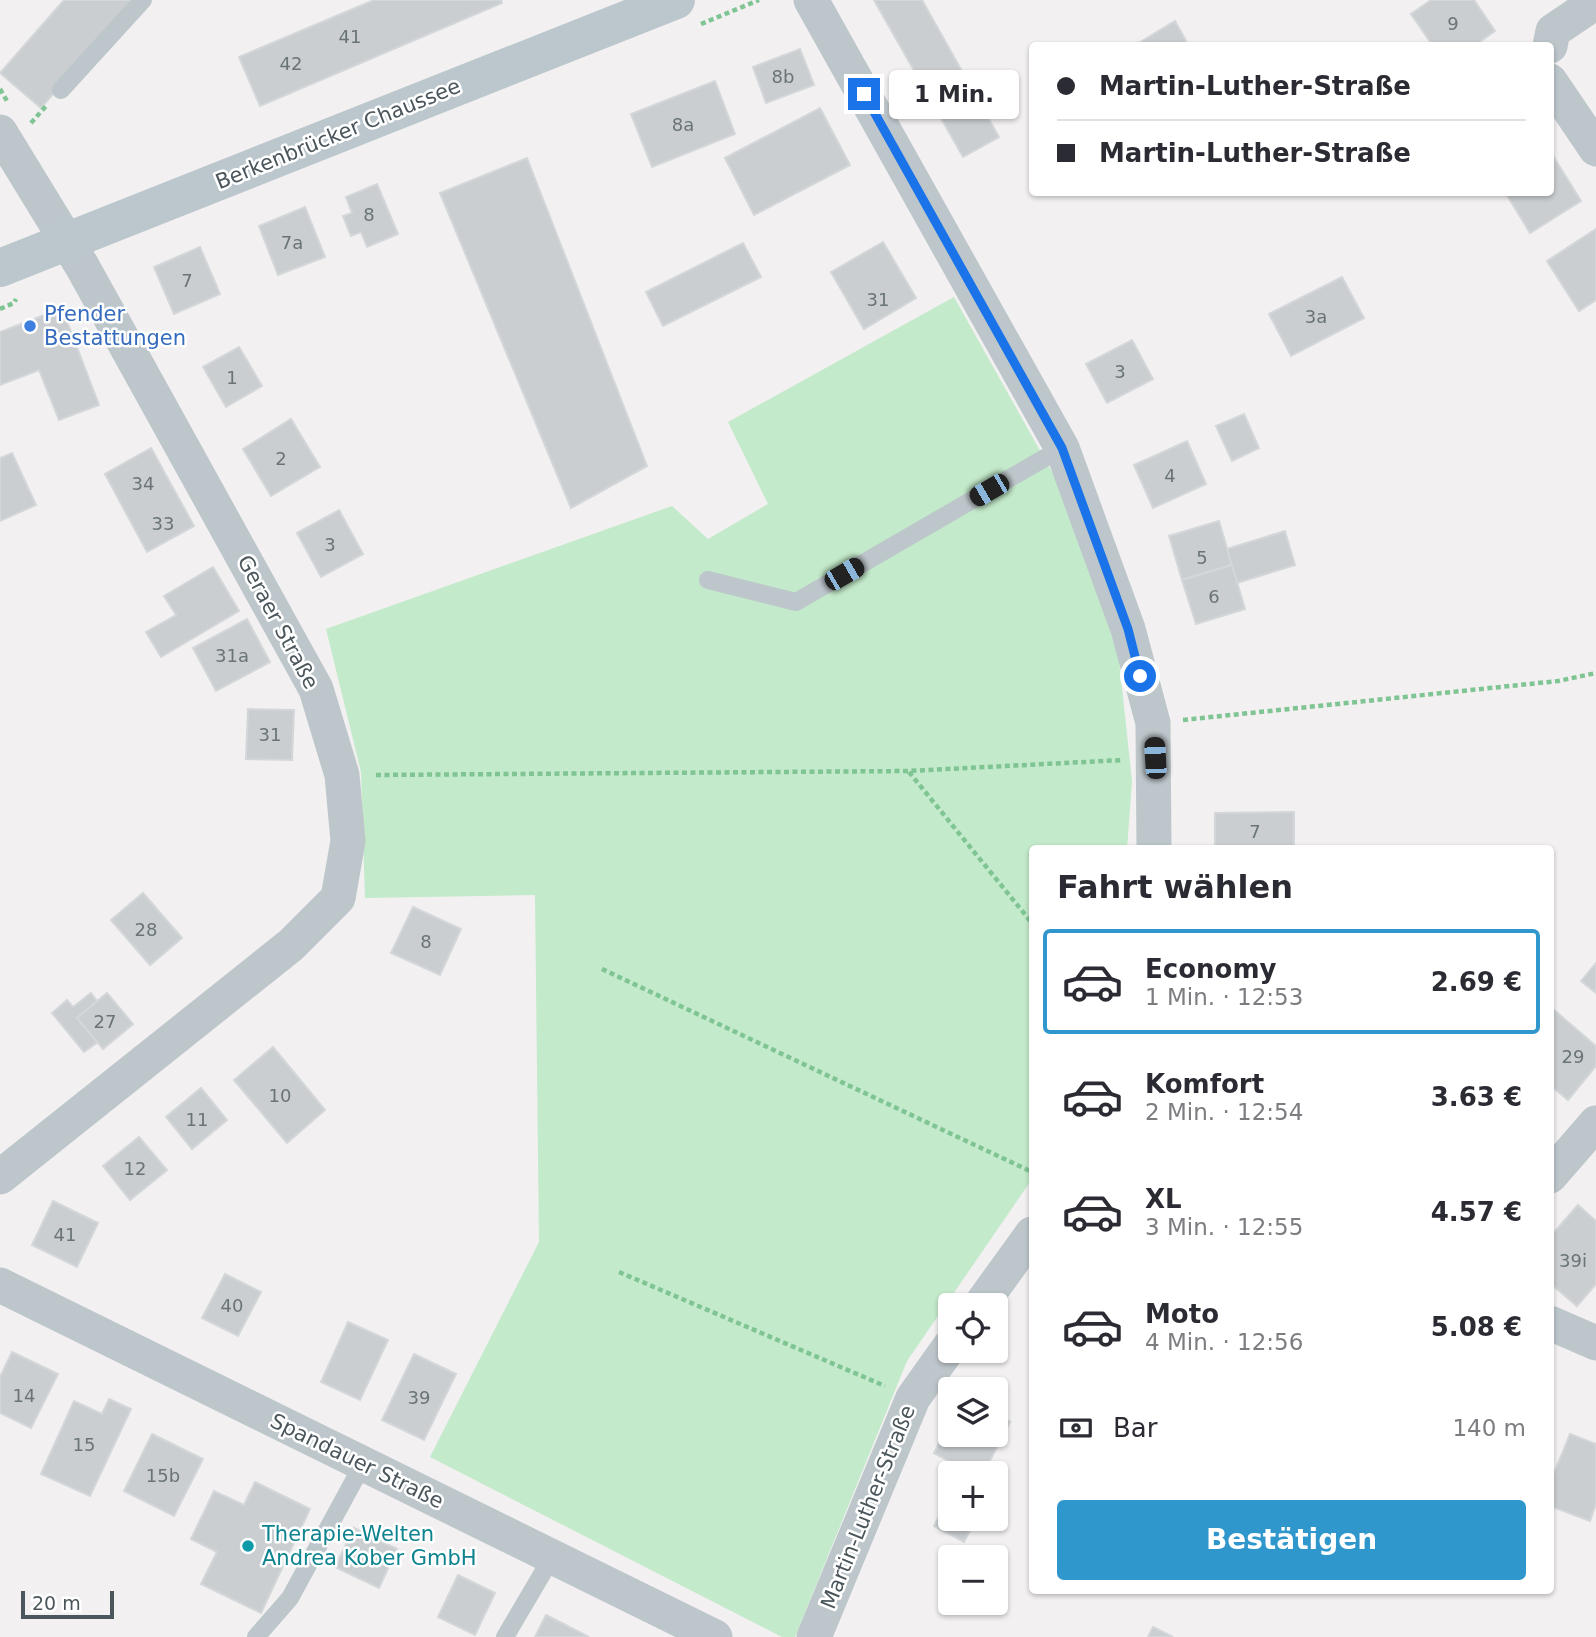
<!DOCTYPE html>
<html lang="de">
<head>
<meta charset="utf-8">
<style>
  body { margin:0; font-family:"DejaVu Sans",sans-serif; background:#f2f2f3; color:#2b2b33; height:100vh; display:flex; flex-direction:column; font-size:26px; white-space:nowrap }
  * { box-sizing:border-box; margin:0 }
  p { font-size:23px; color:#7c7c81 }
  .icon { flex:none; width:38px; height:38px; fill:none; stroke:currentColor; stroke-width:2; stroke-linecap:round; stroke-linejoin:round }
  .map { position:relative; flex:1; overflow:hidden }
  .sheet { position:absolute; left:1029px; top:845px; width:525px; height:749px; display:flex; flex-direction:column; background:#fff; border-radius:7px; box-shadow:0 2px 5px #0004 }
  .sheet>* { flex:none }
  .top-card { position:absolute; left:1029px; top:42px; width:525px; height:154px; border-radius:7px; box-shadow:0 2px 5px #0004; display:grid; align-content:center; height:154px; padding:0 28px; background:#fff }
  .fabs { position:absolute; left:938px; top:1293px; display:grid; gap:14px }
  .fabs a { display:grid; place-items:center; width:70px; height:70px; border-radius:7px; background:#fff; box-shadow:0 2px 5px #0004; font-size:35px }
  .scale { position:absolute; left:21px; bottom:18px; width:93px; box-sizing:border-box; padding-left:7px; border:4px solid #4a565b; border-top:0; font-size:19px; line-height:24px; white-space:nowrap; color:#4a565b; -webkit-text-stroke:5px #fff; paint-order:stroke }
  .end { position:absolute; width:32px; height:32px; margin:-16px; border:9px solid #1a73e8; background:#fff; box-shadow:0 0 0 4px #fff }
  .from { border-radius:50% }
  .bubble { position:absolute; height:49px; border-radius:7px; background:#fff; box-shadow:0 2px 5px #0004; font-size:23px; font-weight:700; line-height:49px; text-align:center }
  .car { position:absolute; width:21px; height:42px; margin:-21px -10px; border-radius:9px; box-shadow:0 0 5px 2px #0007; background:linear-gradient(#222 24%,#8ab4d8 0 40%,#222 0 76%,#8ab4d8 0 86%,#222 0) }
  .top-card b { display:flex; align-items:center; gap:24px; height:66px; font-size:26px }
  .top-card b+b { border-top:2px solid #e1e1e2 }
  .top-card i { width:18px; height:18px; background:#2b2b33 }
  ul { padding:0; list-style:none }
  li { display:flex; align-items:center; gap:21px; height:105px; margin:0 14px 10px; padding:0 14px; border:4px solid transparent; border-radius:7px }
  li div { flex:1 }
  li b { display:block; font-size:26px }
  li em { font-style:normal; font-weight:700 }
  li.current { border-color:#2f97cc }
  li>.icon { width:63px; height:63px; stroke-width:1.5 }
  h2 { padding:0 28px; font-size:32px; line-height:84px }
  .pay { display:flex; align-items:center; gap:18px; height:77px; padding:0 28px; font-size:26px }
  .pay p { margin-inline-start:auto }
  .cta { display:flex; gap:14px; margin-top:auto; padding:14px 28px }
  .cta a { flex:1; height:80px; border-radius:7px; background:#2f97cc; color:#fff; font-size:28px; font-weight:700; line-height:80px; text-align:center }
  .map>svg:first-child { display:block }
</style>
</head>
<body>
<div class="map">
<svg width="1596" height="1637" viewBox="0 0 1596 1637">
  <rect width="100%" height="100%" fill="#f2f0f0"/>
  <polygon fill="#c3eaca" points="954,297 1057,481 1116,632 1132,781 1127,849 1032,849 1032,1179 907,1361 795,1637 782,1637 430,1457 539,1242 535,895 365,898 361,772 326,629 672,506 708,539 768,504 728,422"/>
  <g fill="#caced0" stroke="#d4d7da" stroke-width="2">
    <polygon points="64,0 134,0 41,108 0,73"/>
    <polygon points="374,0 501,0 502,3 260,106 239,57"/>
    <polygon points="874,0 922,0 999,137 963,157"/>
    <polygon points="1431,0 1474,0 1495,31 1474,46 1433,46 1411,14"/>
    <polygon points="1175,21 1186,41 1178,46 1134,46"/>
    <polygon points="800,49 814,85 766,103 753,67"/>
    <polygon points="715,81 735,134 652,167 631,114"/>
    <polygon points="820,108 850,165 754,215 725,158"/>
    <polygon points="1550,151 1581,201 1530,233 1505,192 1550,192"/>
    <polygon points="527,158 647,466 571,508 440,193"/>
    <polygon points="377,184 398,234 367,247 361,232 351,236 343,216 352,213 346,197"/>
    <polygon points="305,207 325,257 278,275 259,226"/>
    <polygon points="1596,229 1596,300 1579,311 1547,261"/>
    <polygon points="883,242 916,298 864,329 831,272"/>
    <polygon points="743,243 761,277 663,326 646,292"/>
    <polygon points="200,247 220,294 174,314 154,267"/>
    <polygon points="1342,277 1364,318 1291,356 1269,314"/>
    <polygon points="62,308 99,405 59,420 39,370 0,385 0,332"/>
    <polygon points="1132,340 1153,379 1107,403 1086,364"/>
    <polygon points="239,347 262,386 226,407 203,367"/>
    <polygon points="1244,414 1259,448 1232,461 1216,426"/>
    <polygon points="291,419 320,467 271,496 243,449"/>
    <polygon points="1187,441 1206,484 1153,508 1134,465"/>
    <polygon points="151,448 194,526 147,552 105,474"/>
    <polygon points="12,453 36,505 0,521 0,458"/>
    <polygon points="339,510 363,554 321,577 297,533"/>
    <polygon points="1219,521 1232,565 1182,580 1169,536"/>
    <polygon points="1285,531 1295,565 1237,583 1227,549"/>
    <polygon points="1232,565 1245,609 1196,624 1182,580"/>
    <polygon points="213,567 239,611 161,657 146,632 176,615 164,596"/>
    <polygon points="247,619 270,662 216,691 193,648"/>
    <polygon points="248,709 294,710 292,760 246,759"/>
    <polygon points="1294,812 1294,849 1215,849 1215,813"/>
    <polygon points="143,893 182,938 150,965 111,920"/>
    <polygon points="413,907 461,929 440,975 391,953"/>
    <polygon points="1596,963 1596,993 1581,981"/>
    <polygon points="91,993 97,1001 77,1018 98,1042 84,1052 52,1013 67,1000 73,1007"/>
    <polygon points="107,993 133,1024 103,1049 77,1018"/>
    <polygon points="1553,1009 1596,1046 1596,1066 1568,1100 1550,1085 1550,1013"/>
    <polygon points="273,1047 325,1110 287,1143 234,1080"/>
    <polygon points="201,1088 227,1120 192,1149 166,1117"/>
    <polygon points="139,1137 167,1170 130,1200 103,1166"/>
    <polygon points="53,1201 98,1223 77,1267 32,1245"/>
    <polygon points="1578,1205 1596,1221 1596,1284 1577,1306 1550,1283 1550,1237"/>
    <polygon points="225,1274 261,1292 238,1336 202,1318"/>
    <polygon points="348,1322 388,1340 360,1400 321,1382"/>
    <polygon points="12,1352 58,1374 31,1428 0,1413 0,1377"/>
    <polygon points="414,1354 456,1374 424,1440 382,1420"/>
    <polygon points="109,1399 131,1409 90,1496 41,1474 74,1401 102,1414"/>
    <polygon points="996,1414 1010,1422 983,1474 973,1474 934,1453 950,1421 950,1435 996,1435"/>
    <polygon points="152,1434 203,1459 174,1516 124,1491"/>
    <polygon points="1570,1434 1596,1444 1596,1504 1590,1521 1550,1506 1550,1483"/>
    <polygon points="255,1482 310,1509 261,1613 201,1584 217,1552 191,1539 214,1491 244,1505"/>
    <polygon points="950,1496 950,1519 976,1519 964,1542 934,1526"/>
    <polygon points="354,1528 397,1549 379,1588 335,1567"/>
    <polygon points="458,1575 495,1593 475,1635 438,1617"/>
    <polygon points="546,1615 589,1637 535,1637"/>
    <polygon points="1153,1627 1173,1637 1148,1637"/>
  </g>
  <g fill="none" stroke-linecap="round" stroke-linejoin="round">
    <g stroke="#7fc493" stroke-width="4.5" stroke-dasharray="5 3.5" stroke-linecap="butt">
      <polyline points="701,24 759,0"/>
      <polyline points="0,89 7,101"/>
      <polyline points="31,123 46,106"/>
      <polyline points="0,309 14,303 16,299"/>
      <polyline points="1183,720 1558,681 1596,673"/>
      <polyline points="909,772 1032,923"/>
      <polyline points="376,775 908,771 1123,760"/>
      <polyline points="602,969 1032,1172"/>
      <polyline points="619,1272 885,1386"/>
    </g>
    <g stroke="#bdc6cb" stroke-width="18">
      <polyline points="61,90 143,0"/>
      <polyline points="708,580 796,602 1062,448"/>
      <polyline points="256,1637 290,1598 363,1464"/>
      <polyline points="505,1637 552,1557"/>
    </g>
    <g stroke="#bdc6cb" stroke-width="35">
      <polyline points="811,0 1062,448 1128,629 1153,723 1154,849"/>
      <polyline points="1550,46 1553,31 1596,2"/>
      <polyline points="1550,81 1596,149"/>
      <polyline points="0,132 82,266 316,689 342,775 348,841 338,898 291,945 0,1177"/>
      <polyline points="1550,1176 1596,1123"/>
      <polyline points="0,1285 715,1637"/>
      <polyline points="980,1306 1032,1234"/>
      <polyline points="1550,1323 1596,1343"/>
      <polyline points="814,1637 913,1398 950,1346"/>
    </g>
    <polyline stroke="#bbc7cc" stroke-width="38" points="0,268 676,0"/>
  </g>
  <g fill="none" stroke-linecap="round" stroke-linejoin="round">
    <polyline stroke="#1a73e8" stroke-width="9" points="864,94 1062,448 1128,629 1140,676"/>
  </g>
  <circle fill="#3f7fe0" stroke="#fff" stroke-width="2.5" cx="30" cy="326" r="7"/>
  <circle fill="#0f9aa8" stroke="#fff" stroke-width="2.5" cx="248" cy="1546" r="7"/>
  <g text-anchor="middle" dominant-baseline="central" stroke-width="5" stroke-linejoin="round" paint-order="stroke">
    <g font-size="18" fill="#6a7478">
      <text x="1453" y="23">9</text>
      <text x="350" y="36">41</text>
      <text x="291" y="63">42</text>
      <text x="783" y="76">8b</text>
      <text x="683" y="124">8a</text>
      <text x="369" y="214">8</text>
      <text x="292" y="242">7a</text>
      <text x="187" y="280">7</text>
      <text x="878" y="299">31</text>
      <text x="1316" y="316">3a</text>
      <text x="1120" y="371">3</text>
      <text x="232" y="377">1</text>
      <text x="281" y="458">2</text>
      <text x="1170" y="475">4</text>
      <text x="143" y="483">34</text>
      <text x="163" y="523">33</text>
      <text x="330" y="544">3</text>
      <text x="1202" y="557">5</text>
      <text x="1214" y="596">6</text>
      <text x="232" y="655">31a</text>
      <text x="270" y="734">31</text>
      <text x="1255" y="831">7</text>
      <text x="146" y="929">28</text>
      <text x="426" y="941">8</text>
      <text x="105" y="1021">27</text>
      <text x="1573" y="1056">29</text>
      <text x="280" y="1095">10</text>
      <text x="197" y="1119">11</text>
      <text x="135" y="1168">12</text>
      <text x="65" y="1234">41</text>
      <text x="1573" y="1260">39i</text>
      <text x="232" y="1305">40</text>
      <text x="24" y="1395">14</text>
      <text x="419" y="1397">39</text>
      <text x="84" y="1444">15</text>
      <text x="163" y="1475">15b</text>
    </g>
    <g font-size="21" fill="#4a565b" stroke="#fff">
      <text transform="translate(338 134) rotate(-22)">Berkenbrücker Chaussee</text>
      <text transform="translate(278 622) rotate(62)">Geraer Straße</text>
      <text transform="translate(357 1461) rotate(26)">Spandauer Straße</text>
      <text transform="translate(868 1507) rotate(-68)">Martin-Luther-Straße</text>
    </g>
    <g font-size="21" fill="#366cbe" stroke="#fff" text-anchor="start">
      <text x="44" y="314">Pfender<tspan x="44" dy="24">Bestattungen</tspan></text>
    </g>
    <g font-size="21" fill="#0d838f" stroke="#fff" text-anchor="start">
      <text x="262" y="1534">Therapie-Welten<tspan x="262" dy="24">Andrea Kober GmbH</tspan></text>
    </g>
  </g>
</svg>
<div class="fabs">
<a><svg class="icon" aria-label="locate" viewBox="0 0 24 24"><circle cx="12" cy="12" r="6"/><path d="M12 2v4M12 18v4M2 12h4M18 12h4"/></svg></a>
<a><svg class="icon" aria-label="layers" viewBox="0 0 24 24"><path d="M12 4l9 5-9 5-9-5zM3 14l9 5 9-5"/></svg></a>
<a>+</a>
<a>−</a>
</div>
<div class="scale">20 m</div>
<i class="end from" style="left:1140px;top:676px"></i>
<i class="end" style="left:864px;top:94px"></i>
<div class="bubble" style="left:889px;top:70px;width:130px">1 Min.</div>
<i class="car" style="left:989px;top:490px;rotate:240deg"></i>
<i class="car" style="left:844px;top:574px;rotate:60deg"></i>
<i class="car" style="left:1155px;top:758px;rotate:357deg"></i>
<div class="top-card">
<b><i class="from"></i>Martin-Luther-Straße</b>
<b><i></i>Martin-Luther-Straße</b>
</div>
<section class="sheet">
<h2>Fahrt wählen</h2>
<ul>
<li class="current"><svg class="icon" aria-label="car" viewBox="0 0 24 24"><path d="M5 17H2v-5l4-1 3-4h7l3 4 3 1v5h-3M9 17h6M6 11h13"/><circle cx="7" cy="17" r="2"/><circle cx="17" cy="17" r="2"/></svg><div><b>Economy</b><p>1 Min. · 12:53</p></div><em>2.69 €</em></li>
<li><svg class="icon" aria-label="car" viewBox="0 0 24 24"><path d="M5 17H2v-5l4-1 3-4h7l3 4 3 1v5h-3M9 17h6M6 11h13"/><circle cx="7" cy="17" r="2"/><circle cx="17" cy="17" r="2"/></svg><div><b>Komfort</b><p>2 Min. · 12:54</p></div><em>3.63 €</em></li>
<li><svg class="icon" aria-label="car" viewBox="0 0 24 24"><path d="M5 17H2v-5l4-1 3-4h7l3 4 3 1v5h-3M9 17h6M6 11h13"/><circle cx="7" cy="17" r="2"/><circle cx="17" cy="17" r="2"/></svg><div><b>XL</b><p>3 Min. · 12:55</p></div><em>4.57 €</em></li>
<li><svg class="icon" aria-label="car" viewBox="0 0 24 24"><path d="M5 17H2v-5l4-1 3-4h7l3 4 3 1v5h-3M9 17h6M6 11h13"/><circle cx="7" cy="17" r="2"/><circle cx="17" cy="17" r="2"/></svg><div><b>Moto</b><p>4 Min. · 12:56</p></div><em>5.08 €</em></li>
</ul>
<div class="pay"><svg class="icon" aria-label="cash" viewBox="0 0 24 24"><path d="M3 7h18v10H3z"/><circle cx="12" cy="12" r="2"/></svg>Bar<p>140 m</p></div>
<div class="cta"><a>Bestätigen</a></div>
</section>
</div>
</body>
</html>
